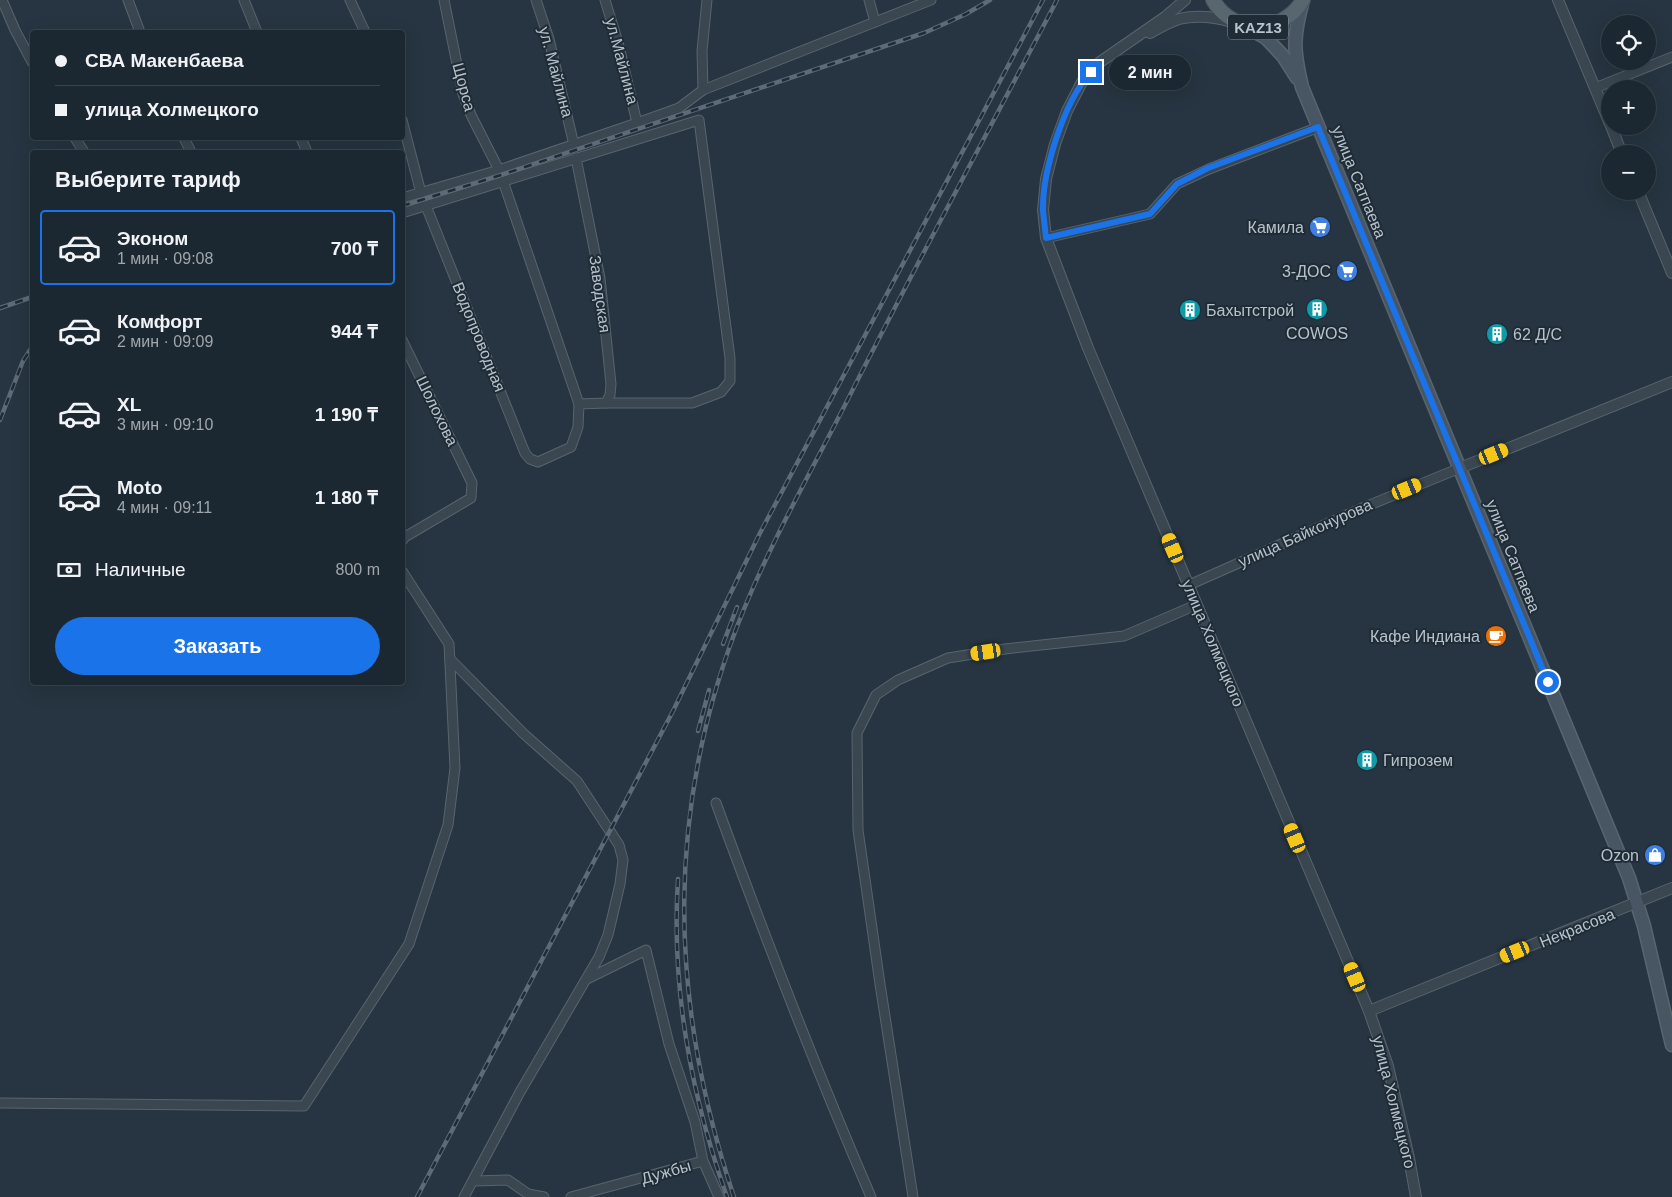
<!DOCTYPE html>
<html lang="ru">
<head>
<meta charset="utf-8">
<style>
  body { margin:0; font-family:Helvetica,sans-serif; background:#29343d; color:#f1f3f6; height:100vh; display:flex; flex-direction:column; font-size:19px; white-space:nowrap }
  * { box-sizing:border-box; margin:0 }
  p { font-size:16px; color:#a0a6ab }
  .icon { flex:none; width:28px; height:28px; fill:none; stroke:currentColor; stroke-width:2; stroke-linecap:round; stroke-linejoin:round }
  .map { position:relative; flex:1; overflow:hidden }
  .panel { position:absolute; left:30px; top:150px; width:375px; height:535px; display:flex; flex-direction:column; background:#1c2831; border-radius:5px; box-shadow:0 5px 20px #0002,0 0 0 1px #3a444d }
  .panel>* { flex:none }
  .hud { position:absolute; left:30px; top:30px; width:375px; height:110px; border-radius:5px; box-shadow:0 5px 20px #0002,0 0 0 1px #3a444d; display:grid; align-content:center; height:110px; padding:0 25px; background:#1c2831 }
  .tools { position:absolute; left:1601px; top:15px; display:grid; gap:10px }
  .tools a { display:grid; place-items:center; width:55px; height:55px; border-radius:50%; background:#1c2831; box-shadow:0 5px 20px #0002,0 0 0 1px #3a444d; font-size:25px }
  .end { position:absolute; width:22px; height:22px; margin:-11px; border:6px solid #1a73e8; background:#fff; box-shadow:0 0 0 2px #fff }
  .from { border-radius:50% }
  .bubble { position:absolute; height:35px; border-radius:18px; background:#1c2831; box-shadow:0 5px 20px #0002,0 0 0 1px #3a444d; font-size:16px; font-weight:800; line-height:35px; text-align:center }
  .car { position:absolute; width:15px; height:30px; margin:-15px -8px; border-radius:6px; box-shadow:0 0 4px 1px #0007; background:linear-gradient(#f5c518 24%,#345 0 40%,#f5c518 0 76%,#345 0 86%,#f5c518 0) }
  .hud b { display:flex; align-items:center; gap:18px; height:48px; font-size:19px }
  .hud b+b { border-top:1px solid #3a444d }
  .hud i { width:12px; height:12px; background:#f1f3f6 }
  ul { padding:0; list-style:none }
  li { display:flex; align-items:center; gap:15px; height:75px; margin:0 10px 8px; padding:0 15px; border:2px solid transparent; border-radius:5px }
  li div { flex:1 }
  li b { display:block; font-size:19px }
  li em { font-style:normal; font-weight:800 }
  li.selected { border-color:#1a73e8 }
  li>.icon { width:45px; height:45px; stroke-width:1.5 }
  h2 { padding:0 25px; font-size:22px; line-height:60px }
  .pay { display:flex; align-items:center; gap:12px; height:55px; padding:0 25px; font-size:19px }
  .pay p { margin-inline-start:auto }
  .action { display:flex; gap:10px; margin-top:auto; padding:10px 25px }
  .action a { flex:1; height:58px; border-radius:30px; background:#1a73e8; color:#fff; font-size:20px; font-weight:800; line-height:58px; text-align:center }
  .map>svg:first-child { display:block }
</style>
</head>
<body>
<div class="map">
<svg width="1672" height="1197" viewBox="0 0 1672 1197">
  <rect width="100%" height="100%" fill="#263541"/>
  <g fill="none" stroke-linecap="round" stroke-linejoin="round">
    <g stroke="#58656e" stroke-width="11">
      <g id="minor">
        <polyline points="2,0 15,30 32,62"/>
        <polyline points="128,0 140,32"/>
        <polyline points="244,0 257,32"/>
        <polyline points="350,0 365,32"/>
        <polyline points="444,0 463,94 471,115 499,170"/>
        <polyline points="536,0 549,39 574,145"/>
        <polyline points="605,0 619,46 637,123"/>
        <polyline points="869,0 875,22"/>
        <polyline points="1595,88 1672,57"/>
        <polyline points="703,90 702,51 707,0"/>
        <polyline points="402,120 421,193"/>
        <polyline points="75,138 84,152"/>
        <polyline points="184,138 191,152"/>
        <polyline points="301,138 307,152"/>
        <polyline points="576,158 600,278 611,384 610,395 606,403 579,404"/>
        <polyline points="402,198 499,170 637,123 679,108 703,90 931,0"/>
        <polyline points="426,206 525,453 530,459 538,462 571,447 578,427 579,404 503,181"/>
        <polyline points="402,213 699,120 730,358 730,381 721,392 692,403 606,403"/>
        <polyline points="1046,238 1150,214 1177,184 1209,169 1319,127"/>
        <polyline points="402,340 472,483 471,498 405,537 402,541"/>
        <polyline points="1189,585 1367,506 1460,468"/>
        <polyline points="450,659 524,734 577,781 619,845 623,860 620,884 608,935 599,957 520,1092 464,1197"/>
        <path d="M716 803C764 935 815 1067 871 1197"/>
        <polyline points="587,979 646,950 669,1044 695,1122 703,1161 719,1197"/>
        <polyline points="0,1103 304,1106 409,944 448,825 455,768 449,644 402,571"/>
        <polyline points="473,1181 508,1180 528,1194 544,1197"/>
        <polyline points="571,1197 703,1161"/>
        <polyline points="913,1197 880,984 858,830 857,733 876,695 898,680 948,658 1005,649 1124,636 1196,605"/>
      </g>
    </g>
    <g stroke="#58656e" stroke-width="12">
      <g id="tertiary">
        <polyline points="1185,0 1165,17 1100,62 1082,82 1067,111 1055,144 1046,179 1043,210 1046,238 1088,348 1369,1011 1388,1066 1409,1158 1416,1197"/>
        <polyline points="1558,0 1610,124"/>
        <path d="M1150 33C1159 28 1169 22 1179 19 1196 15 1215 17 1232 22"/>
        <polyline points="1611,126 1622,154"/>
        <polyline points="1638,191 1672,273"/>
        <polyline points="1460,468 1672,382"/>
        <polyline points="1369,1011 1672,888"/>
      </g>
    </g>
    <g stroke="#58656e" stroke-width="15">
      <g id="secondary">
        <path d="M1303 0C1293 37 1293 49 1302 87L1629 878 1644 926 1672 1045"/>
        <polyline points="1243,25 1266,38 1283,56 1297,78"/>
      </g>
    </g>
    <g stroke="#44505a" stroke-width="16">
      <path id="primary" d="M1213 0C1233 35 1282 35 1303 0"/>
    </g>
    <use href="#minor" stroke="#3a4751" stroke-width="9"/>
    <use href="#tertiary" stroke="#3a4751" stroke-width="10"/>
    <use href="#secondary" stroke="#485664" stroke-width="12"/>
    <use href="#primary" stroke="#586670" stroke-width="14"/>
    <g stroke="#5c6b77" stroke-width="4.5">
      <g id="rail">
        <polyline points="402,206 501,175 924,33 966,14 990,0"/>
        <polyline points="0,308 32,297"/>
        <polyline points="0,420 23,361 32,347"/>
        <polyline points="723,644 737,607"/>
        <polyline points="698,731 709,690"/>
        <path d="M678 879C671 987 691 1095 727 1197"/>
        <polyline points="417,1197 673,711 760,533 1043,0"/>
        <path d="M734 1197C668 999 664 805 744 609 773 538 812 470 847 401 915 266 987 134 1057 0"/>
      </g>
    </g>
    <use href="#rail" stroke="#1f2c36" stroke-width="2.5" stroke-dasharray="8" stroke-linecap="butt"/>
  </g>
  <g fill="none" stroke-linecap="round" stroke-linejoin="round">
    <path stroke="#1a73e8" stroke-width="6" d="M1091 72C1064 101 1042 172 1043 211 1044 220 1045 229 1046 238L1150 214 1177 184 1208 168 1318 127 1548 682"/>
  </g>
  <defs>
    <g id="supermarket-disc" transform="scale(1.125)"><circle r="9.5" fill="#3f7fe0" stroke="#1f2c36"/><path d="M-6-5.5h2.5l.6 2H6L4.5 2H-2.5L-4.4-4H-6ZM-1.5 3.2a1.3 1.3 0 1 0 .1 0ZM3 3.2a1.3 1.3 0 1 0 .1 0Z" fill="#fff"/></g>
    <g id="building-disc" transform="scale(1.125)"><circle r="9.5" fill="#0f9aa8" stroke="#1f2c36"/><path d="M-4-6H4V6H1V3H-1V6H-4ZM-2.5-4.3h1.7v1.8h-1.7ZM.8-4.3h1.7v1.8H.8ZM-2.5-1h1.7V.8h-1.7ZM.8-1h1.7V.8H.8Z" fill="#fff"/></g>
    <g id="cafe-disc" transform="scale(1.125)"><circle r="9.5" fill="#e8710a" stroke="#1f2c36"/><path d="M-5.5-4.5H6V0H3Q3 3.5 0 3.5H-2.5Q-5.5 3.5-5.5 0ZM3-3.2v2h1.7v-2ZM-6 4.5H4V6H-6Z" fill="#fff"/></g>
    <g id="shop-disc" transform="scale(1.125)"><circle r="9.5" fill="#3f7fe0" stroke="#1f2c36"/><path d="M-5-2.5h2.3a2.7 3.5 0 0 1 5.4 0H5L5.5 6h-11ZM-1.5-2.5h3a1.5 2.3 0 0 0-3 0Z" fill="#fff"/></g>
  </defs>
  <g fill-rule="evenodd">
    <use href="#supermarket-disc" x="1320" y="227"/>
    <use href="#supermarket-disc" x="1347" y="271"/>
    <use href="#building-disc" x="1317" y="309"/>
    <use href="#building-disc" x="1190" y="310"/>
    <use href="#building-disc" x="1497" y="334"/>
    <use href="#cafe-disc" x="1496" y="636"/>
    <use href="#building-disc" x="1367" y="760"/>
    <use href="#shop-disc" x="1655" y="855"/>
  </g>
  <g text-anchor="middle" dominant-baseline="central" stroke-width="4" stroke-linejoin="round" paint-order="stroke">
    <rect fill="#1f2c36" stroke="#89959e" stroke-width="1" x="1228" y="14.5" width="60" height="25" rx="4"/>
    <g font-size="15" font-weight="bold" fill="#b7c2cb">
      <text x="1258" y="27">KAZ13</text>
    </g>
    <g font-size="16" fill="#b7c2cb" stroke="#1f2c36">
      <text transform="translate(622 61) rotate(75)">ул.Майлина</text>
      <text transform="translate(556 72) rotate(75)">ул. Майлина</text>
      <text transform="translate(464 87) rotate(75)">Щорса</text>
      <text transform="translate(1359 182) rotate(68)">улица Сатпаева</text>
      <text transform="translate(600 294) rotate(82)">Заводская</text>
      <text transform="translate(479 337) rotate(68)">Водопроводная</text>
      <text transform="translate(437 411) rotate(64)">Шолохова</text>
      <text transform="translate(1305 533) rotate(-24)">улица Байконурова</text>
      <text transform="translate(1513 556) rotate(68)">улица Сатпаева</text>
      <text transform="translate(1213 643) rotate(67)">улица Холмецкого</text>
      <text transform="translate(1577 928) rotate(-22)">Некрасова</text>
      <text transform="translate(1394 1102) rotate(76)">улица Холмецкого</text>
      <text transform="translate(666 1172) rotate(-16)">Дужбы</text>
    </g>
    <g font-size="16" fill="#b7c2cb" stroke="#1f2c36" text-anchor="end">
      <text x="1304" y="227">Камила</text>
      <text x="1331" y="271">3-ДОС</text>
      <text x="1206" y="310" text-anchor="start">Бахытстрой</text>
      <text x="1317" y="333" text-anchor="middle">COWOS</text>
      <text x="1513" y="334" text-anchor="start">62 Д/С</text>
      <text x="1480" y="636">Кафе Индиана</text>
      <text x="1383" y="760" text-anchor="start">Гипрозем</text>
      <text x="1639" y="855">Ozon</text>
    </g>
  </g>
</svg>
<div class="tools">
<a><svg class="icon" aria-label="locate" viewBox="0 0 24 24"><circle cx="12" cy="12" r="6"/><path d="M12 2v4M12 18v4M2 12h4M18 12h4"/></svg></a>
<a>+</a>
<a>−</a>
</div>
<i class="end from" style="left:1548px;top:682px"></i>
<i class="end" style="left:1091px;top:72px"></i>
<div class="bubble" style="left:1109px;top:55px;width:82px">2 мин</div>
<i class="car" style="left:1494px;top:454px;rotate:68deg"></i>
<i class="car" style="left:1407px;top:489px;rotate:68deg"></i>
<i class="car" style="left:1173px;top:548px;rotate:337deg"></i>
<i class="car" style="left:986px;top:652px;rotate:261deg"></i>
<i class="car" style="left:1295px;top:838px;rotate:337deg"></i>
<i class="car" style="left:1515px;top:952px;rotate:248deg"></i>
<i class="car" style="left:1355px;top:977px;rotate:337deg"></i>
<div class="hud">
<b><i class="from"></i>СВА Макенбаева</b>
<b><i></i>улица Холмецкого</b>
</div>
<section class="panel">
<h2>Выберите тариф</h2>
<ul>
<li class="selected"><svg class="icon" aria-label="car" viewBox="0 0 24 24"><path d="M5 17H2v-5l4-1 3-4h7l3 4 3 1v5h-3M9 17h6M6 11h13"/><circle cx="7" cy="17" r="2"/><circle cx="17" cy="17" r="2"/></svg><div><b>Эконом</b><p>1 мин · 09:08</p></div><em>700 ₸</em></li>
<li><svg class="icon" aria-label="car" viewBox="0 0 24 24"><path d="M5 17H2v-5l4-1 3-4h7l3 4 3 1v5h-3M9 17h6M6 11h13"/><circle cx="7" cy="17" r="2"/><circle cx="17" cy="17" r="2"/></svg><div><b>Комфорт</b><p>2 мин · 09:09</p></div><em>944 ₸</em></li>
<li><svg class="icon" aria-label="car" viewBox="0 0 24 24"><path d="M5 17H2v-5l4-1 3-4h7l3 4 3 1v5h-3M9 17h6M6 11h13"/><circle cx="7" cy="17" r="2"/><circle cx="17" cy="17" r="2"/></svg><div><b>XL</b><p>3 мин · 09:10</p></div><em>1 190 ₸</em></li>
<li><svg class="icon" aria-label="car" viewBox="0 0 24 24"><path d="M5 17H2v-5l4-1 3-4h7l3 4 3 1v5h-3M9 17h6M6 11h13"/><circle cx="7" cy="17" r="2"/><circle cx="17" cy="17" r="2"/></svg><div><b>Moto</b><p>4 мин · 09:11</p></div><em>1 180 ₸</em></li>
</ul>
<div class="pay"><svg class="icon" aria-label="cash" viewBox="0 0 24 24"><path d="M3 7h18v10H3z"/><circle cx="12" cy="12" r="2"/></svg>Наличные<p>800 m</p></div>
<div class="action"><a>Заказать</a></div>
</section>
</div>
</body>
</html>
